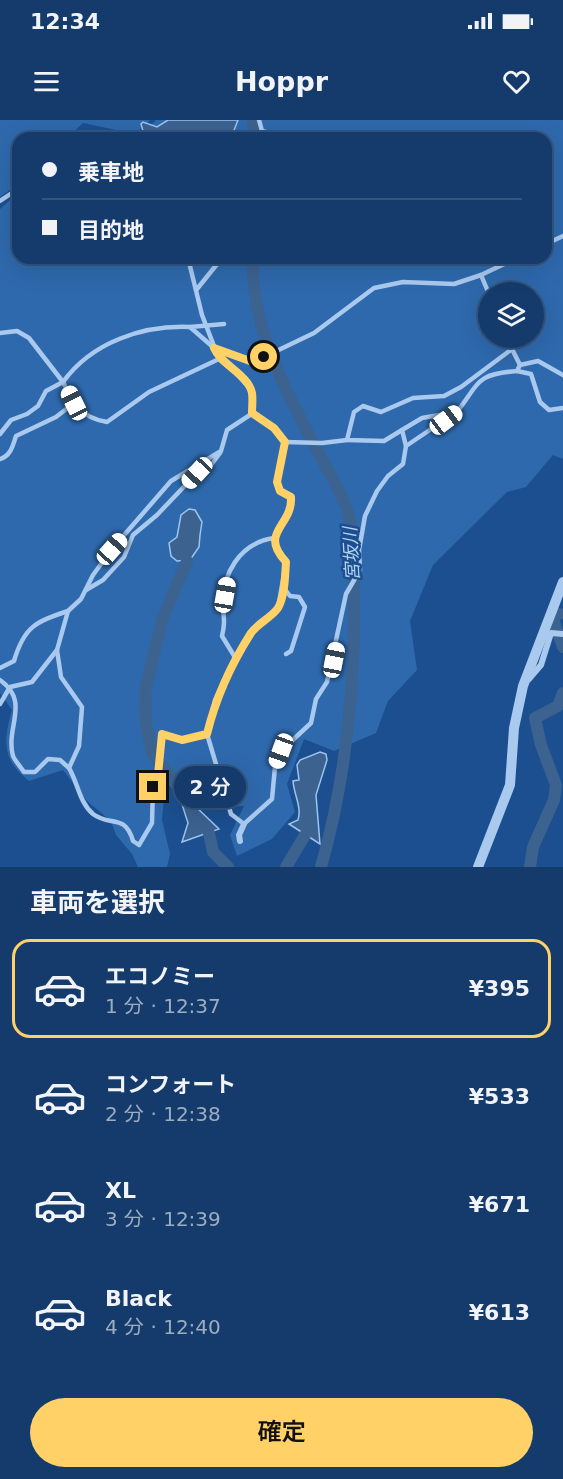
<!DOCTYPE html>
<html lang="ja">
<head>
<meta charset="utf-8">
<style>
  body { margin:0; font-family:"DejaVu Sans","Noto Sans JP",sans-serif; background:#1d4271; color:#f1f3f6; height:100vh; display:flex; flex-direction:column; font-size:22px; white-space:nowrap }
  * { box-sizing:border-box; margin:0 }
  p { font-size:20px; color:#9dadc1 }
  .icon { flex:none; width:33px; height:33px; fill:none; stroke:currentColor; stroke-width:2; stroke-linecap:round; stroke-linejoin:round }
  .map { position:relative; height:747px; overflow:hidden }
  .details { display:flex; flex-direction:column; background:#143b6b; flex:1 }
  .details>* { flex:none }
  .hud { position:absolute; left:12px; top:12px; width:540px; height:132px; border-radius:18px; box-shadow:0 6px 24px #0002,0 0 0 2px #33557e; display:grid; align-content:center; height:132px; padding:0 30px; background:#143b6b }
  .buttons { position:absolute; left:478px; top:162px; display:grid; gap:12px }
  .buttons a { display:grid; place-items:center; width:66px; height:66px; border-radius:50%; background:#143b6b; box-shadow:0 6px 24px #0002,0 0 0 2px #33557e; font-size:30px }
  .end { position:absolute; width:27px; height:27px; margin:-14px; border:8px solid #ffd166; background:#111; box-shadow:0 0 0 3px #111 }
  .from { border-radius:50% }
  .bubble { position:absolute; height:42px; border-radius:21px; background:#143b6b; box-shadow:0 6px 24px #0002,0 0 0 2px #33557e; font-size:20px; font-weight:600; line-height:42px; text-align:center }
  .car { position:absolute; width:18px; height:36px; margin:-18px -9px; border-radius:8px; box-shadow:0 0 4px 2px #0007; background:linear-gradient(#fff 24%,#345 0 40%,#fff 0 76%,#345 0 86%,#fff 0) }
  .hud b { display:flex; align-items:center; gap:21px; height:57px; font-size:22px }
  .hud b+b { border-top:2px solid #33557e }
  .hud i { width:15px; height:15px; background:#f1f3f6 }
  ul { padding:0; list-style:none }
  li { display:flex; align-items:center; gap:18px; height:99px; margin:0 12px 9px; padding:0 18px; border:3px solid transparent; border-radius:18px }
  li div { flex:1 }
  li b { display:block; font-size:22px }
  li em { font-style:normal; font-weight:600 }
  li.selected { border-color:#ffd166 }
  li>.icon { width:54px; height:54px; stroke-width:1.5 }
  h2 { padding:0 30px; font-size:27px; line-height:72px }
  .action { display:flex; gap:12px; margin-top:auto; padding:12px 30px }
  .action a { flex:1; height:69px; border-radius:36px; background:#ffd166; color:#111; font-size:24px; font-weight:600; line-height:69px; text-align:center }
  .status { display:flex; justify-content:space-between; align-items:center; height:42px; padding:0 30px; background:#143b6b; direction:ltr }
  .status svg { height:16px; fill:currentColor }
  header { display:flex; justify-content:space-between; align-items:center; height:78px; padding:0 30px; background:#143b6b; font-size:27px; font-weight:600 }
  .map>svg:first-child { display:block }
</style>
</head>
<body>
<div class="status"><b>12:34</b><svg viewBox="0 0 49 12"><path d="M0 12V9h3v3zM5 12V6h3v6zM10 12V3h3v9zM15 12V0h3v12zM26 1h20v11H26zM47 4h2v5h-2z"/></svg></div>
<header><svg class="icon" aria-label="menu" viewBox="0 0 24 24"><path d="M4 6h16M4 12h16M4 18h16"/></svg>Hoppr<svg class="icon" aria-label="heart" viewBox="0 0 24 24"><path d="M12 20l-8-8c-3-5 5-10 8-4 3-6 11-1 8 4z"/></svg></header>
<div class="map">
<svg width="563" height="747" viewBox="0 0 563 747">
  <rect width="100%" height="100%" fill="#1b4f8f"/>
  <g fill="#2e69ad" fill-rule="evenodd">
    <polygon points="0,0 150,0 135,14 83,3 67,18 18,18 18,64 0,77"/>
    <path d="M156 0H563V339L553 335 526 367 507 372 433 445 410 501 417 550 388 581 376 613 334 631 304 619 287 664 295 692 272 719 237 736 230 715 244 686 226 687 204 646 182 654H166L162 700 170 734 167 747H138L132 734 116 715 111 701 87 681 63 650 29 661C2 640 3 621 12 590L0 573V89L18 73V138H546V18H138ZM489 172H534V218H489Z"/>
  </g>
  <g fill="#3c6290" stroke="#9cc4f0" stroke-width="1.5">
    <polygon points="168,0 238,0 231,18 145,18 141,4 143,2 157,7"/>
    <polygon points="189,389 195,390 202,402 200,415 199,427 190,440 177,441 171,436 169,423 177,417 181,395"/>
    <path d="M320 632 326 634 327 640 316 675 320 724 289 704 298 700C302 687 294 675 293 661L299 660 297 645 300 640Z"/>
    <polygon points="182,672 187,674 193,684 219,709 182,722 188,703 179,675"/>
  </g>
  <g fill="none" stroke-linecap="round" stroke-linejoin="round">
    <g stroke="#3c6290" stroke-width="12">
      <polyline points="253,18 253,0"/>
      <path d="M253 138C250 208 287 273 319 334 331 356 346 380 351 404 356 427 353 454 354 477 355 568 346 659 321 747"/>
      <polyline points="559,494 555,495 554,502 563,527"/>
      <polyline points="182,672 152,633 146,604 145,571 162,500 187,441"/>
      <polyline points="209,713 213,732 228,747"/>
      <polyline points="286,747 305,715"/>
      <polyline points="530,747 533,727 554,680 556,665 541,625 535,598 558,586 563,573"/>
    </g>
    <g stroke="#a9c9ee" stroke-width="4.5">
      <polyline points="259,0 262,11 276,15 276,18"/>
      <polyline points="0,81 18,69"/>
      <polyline points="546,124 563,116"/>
      <path d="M188 138 202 195 219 239 235 252 252 271 253 293 274 308 285 322 277 362 280 371 291 377C294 406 258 412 286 443L278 488 253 510 226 556 215 580 207 614 231 694 244 704 272 679 275 647 281 631 311 603 316 579 327 562 346 474 360 450 359 430 365 396 377 371 388 356 403 344 406 326 402 310 422 298 457 292C480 262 476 254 517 251L520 245 538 241 563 255"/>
      <polyline points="197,169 222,138"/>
      <polyline points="489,174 481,155 517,138"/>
      <polyline points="224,204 190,207 214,228 250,241 264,237 314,213 374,168 403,162 454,164 481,155"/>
      <path d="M190 207C143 205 92 222 63 262 74 284 81 298 107 302L149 272 219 239"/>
      <polyline points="0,213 17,211 29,218 63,262 46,271 38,286 27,294 11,300 0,314"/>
      <polyline points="507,218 512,229"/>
      <polyline points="517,251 531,254 540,282 549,290 563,288"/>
      <polyline points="402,310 384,321 347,320 354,292 363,286 381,292 413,278 444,276 461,267 512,229 520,245"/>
      <polyline points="285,322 322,323 347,320"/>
      <polyline points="406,326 455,293"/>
      <path d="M0 339C11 336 13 325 16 316L56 297 74 283"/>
      <polyline points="284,468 290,476 299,477 305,487 291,531 286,534"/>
      <polyline points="86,470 103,460 124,437 133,415 157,395 197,353 211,345 220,333"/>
      <path d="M236 539 222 516C225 504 224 499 223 488 221 454 240 423 274 418"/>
      <path d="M0 548 14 541C24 507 35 502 68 491"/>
      <path d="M0 560C31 582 5 607 13 636 15 641 21 647 24 652H35L48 639 60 640 69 648"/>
      <polyline points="0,584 10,567 32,562 57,530"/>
      <path d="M207 614 182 620 162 614 158 655 153 667 152 703 139 725 133 721C125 693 110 707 93 694 79 682 78 663 69 648L79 626 82 587 61 557 57 530 68 491 81 479 93 455 112 429 171 361 221 331 227 310 253 293"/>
    </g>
    <g stroke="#a9c9ee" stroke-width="6">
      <polyline points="529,559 541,545 551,513 563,514"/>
      <polyline points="240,721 239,715 244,704"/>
    </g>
    <polyline stroke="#a9c9ee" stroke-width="10" points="478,747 510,665 514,608 523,566 563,462"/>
  </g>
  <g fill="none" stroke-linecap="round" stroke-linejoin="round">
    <path stroke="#ffd166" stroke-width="8" d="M153 667 158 655 162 614 182 620 207 614C216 577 230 546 251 513 258 503 271 498 278 488 285 476 285 456 286 442 258 412 293 406 291 377L280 371 277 362 285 322 274 308 252 293C252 287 253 279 252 273 248 254 221 245 214 228L250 241 264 237"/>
  </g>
  <g text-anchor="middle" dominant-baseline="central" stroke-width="5" stroke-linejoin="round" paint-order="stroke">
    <g font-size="18" font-style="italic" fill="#b5d3f5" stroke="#1b4f8f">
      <text transform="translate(351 434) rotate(-93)">宮坂川</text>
    </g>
  </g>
</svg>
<div class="buttons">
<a><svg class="icon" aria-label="layers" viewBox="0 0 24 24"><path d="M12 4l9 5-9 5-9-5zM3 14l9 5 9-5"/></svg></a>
</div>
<i class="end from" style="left:264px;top:237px"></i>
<i class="end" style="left:153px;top:667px"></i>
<div class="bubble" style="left:174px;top:646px;width:72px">2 分</div>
<i class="car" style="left:74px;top:283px;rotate:334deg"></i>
<i class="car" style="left:446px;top:300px;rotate:53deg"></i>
<i class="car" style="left:197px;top:353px;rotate:223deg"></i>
<i class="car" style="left:112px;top:429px;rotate:42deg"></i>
<i class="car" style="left:225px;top:475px;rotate:10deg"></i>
<i class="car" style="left:334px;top:540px;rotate:11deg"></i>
<i class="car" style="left:281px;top:631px;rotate:200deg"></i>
<div class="hud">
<b><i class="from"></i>乗車地</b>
<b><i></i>目的地</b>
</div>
</div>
<section class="details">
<h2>車両を選択</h2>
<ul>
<li class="selected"><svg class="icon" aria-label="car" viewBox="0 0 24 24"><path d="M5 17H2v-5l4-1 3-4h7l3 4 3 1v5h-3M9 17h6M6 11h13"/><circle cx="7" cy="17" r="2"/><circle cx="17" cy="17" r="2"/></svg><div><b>エコノミー</b><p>1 分 · 12:37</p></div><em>¥395</em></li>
<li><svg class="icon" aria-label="car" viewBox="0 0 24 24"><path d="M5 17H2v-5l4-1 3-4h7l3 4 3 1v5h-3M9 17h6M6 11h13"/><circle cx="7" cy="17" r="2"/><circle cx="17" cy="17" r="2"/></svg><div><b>コンフォート</b><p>2 分 · 12:38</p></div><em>¥533</em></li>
<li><svg class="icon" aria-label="car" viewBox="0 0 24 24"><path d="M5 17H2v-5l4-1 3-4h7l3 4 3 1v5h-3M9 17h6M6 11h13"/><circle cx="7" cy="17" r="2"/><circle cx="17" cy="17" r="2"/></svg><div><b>XL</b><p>3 分 · 12:39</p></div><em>¥671</em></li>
<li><svg class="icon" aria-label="car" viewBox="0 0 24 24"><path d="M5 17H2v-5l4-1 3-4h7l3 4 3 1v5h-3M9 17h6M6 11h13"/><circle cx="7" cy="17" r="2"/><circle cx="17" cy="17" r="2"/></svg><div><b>Black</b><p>4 分 · 12:40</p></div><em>¥613</em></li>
</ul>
<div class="action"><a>確定</a></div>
</section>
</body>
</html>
